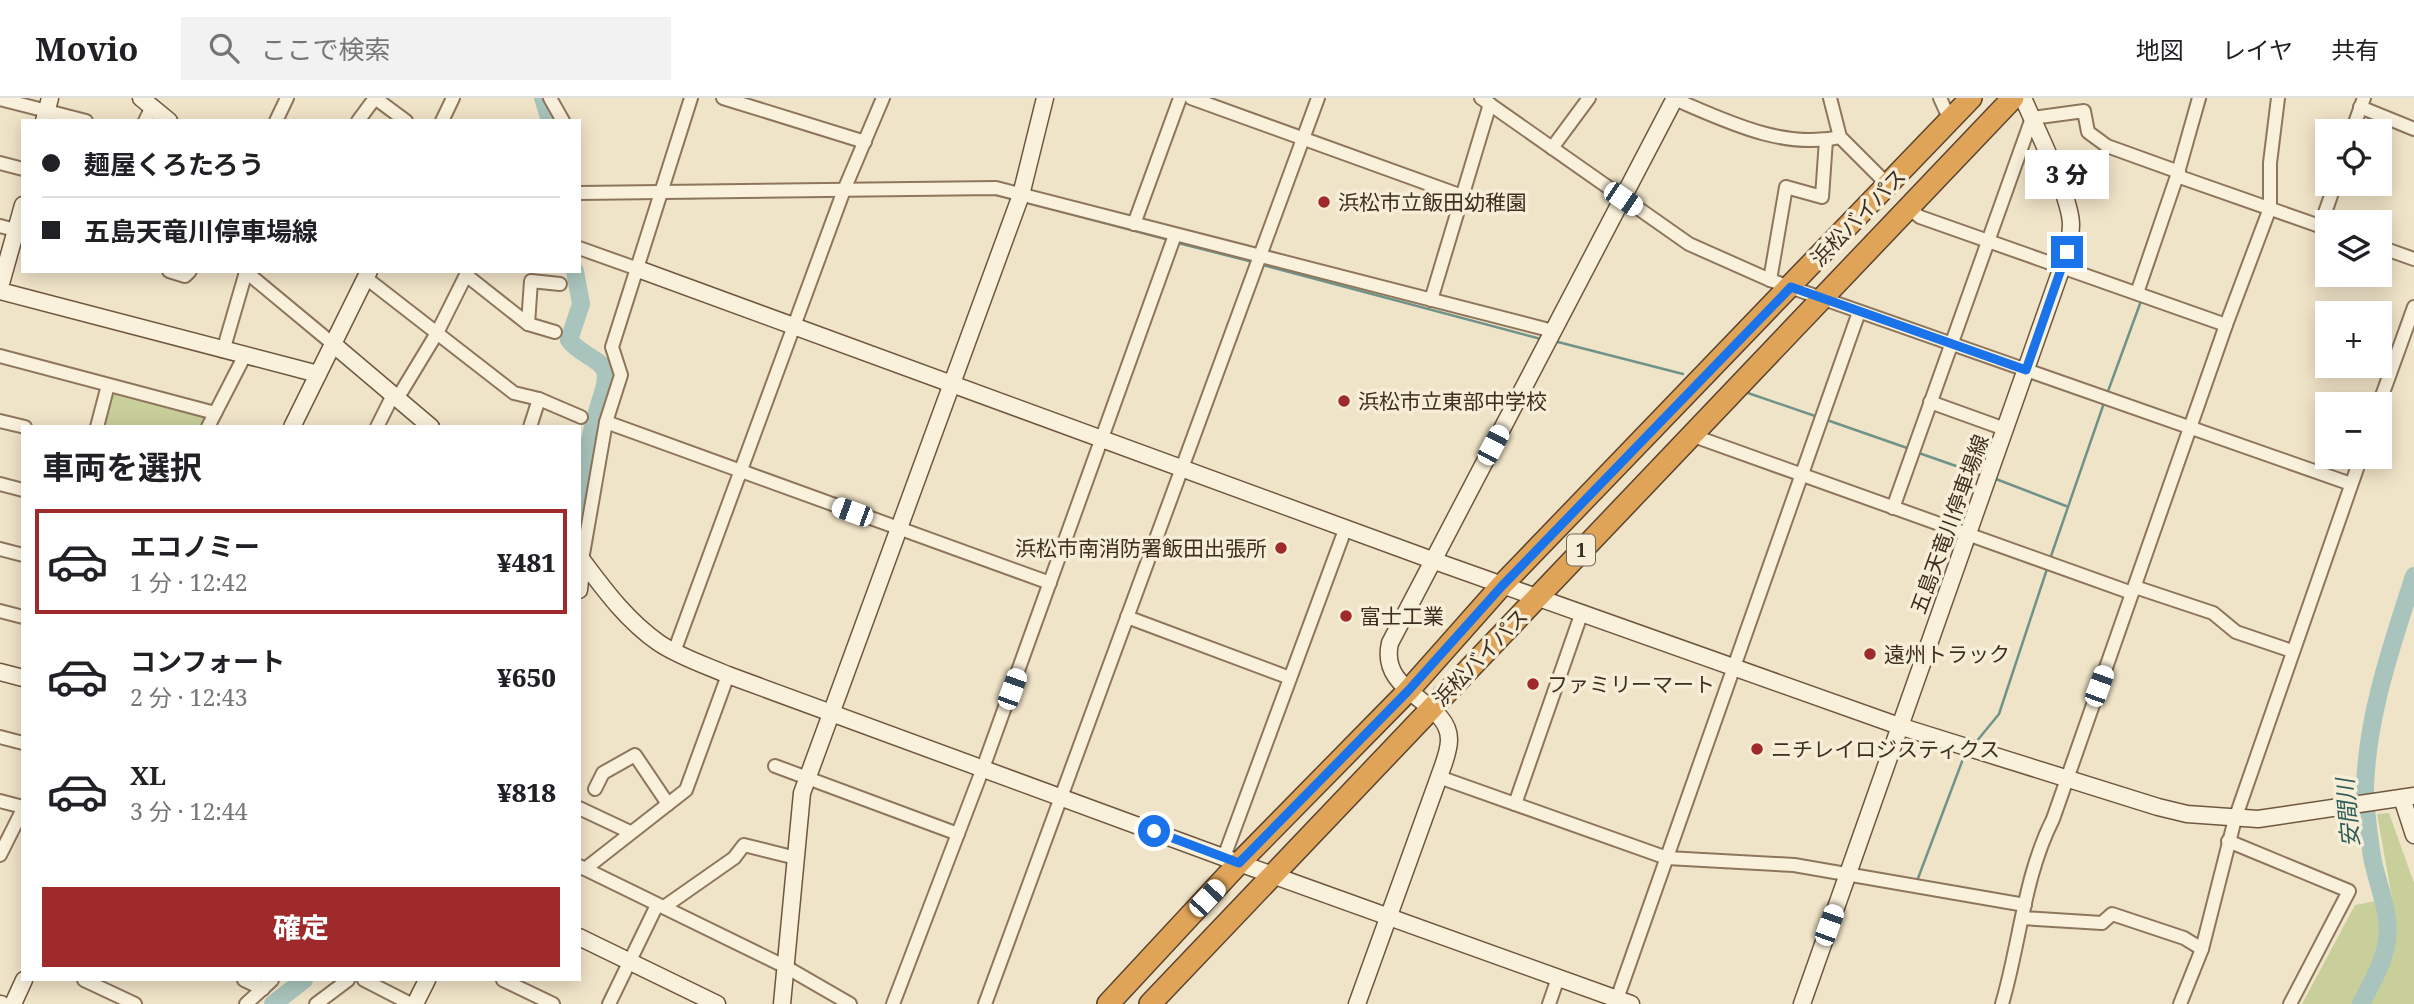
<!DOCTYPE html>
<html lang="ja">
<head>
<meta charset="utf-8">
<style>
  body { margin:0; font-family:"Noto Serif","Noto Sans JP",serif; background:#f2f2f2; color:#202124; height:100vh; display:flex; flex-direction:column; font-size:26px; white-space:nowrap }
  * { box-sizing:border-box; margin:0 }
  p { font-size:23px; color:#757577 }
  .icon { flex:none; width:38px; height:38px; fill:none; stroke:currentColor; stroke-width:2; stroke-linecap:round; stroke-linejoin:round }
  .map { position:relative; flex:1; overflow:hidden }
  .drawer { position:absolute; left:21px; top:327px; width:560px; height:556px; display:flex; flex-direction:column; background:#fff; border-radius:0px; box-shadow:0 4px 18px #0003 }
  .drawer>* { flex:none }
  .hud { position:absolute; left:21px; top:21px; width:560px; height:154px; border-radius:0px; box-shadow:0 4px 18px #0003; display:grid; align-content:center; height:154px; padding:0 21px; background:#fff }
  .fabs { position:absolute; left:2315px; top:21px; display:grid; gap:14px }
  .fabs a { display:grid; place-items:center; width:77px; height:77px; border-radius:0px; background:#fff; box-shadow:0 4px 18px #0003; font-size:35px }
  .end { position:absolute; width:32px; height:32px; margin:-16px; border:9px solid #1a73e8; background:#fff; box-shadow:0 0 0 4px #fff }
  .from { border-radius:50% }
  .bubble { position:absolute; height:49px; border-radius:0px; background:#fff; box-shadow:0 4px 18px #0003; font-size:23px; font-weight:800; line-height:49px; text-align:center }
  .car { position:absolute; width:21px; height:42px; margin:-21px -10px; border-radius:9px; box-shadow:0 0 5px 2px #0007; background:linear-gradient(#fff 24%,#345 0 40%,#fff 0 76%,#345 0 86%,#fff 0) }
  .hud b { display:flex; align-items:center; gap:24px; height:66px; font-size:26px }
  .hud b+b { border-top:2px solid #e0e0e0 }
  .hud i { width:18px; height:18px; background:#202124 }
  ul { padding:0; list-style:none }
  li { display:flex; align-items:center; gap:21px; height:105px; margin:0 14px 10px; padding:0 7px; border:4px solid transparent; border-radius:0px }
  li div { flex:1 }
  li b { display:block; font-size:26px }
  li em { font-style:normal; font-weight:800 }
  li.on { border-color:#9e2a2b }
  li>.icon { width:63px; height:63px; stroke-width:1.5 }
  h2 { padding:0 21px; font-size:32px; line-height:84px }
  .action { display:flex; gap:14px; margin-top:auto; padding:14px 21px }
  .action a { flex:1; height:80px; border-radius:0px; background:#9e2a2b; color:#fff; font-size:28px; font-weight:800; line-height:80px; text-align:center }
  header { display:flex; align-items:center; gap:42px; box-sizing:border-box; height:98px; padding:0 35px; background:#fff; border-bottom:2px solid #e0e0e0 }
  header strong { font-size:33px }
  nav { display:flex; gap:38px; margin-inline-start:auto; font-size:24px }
  .search { width:490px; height:63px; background:#f2f2f2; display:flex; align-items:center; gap:18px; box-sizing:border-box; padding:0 24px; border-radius:0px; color:#757577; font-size:26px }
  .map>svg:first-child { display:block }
</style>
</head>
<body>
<header>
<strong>Movio</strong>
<div class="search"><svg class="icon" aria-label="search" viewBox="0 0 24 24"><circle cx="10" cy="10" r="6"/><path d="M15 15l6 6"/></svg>ここで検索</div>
<nav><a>地図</a><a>レイヤ</a><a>共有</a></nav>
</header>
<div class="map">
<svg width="2414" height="906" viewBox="0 0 2414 906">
  <rect width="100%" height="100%" fill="#f0e4c8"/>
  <g fill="#c9cf9b">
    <polygon points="110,294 203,317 206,323 203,329 102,329"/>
    <polygon points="2389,715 2414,785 2414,906 2302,906 2355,807 2392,800 2377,716"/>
  </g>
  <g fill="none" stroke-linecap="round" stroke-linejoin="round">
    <g stroke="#6f938a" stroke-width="2.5">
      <polyline points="2190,54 2206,0"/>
      <polyline points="992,96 1013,101"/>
      <polyline points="667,100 695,100"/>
      <polyline points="1026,104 1169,142"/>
      <polyline points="1178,145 1253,164"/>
      <polyline points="1263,167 1541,241"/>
      <polyline points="2144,194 2157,157"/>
      <polyline points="1554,243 1683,276"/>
      <polyline points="1748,295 1818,319"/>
      <polyline points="2107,296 2141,203"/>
      <polyline points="1824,321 1910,351"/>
      <polyline points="1916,354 1979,376"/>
      <polyline points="1996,381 2066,408"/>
      <polyline points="2050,461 2104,305"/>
      <polyline points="1976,644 1999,616 2047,471"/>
      <polyline points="1915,783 1917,783 1963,661 1968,655"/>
    </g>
    <g stroke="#a9c4bc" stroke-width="18">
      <polyline points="543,0 550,23"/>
      <path d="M575 173 581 206 569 242C579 256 601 261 605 273 608 282 603 295 600 304 589 339 583 373 579 410"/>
      <polyline points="273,906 304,882"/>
      <path d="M2361 906C2371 886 2384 865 2387 842 2391 815 2377 786 2372 759 2369 738 2365 712 2365 690 2367 617 2392 547 2414 478"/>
    </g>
    <g stroke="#8d765c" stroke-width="16">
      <g id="street">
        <polyline points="375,0 406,23"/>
        <polyline points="550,0 563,23"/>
        <polyline points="723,0 865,44"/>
        <polyline points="1191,0 1462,98"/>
        <polyline points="1481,0 1689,146 1770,182 2351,386"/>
        <path d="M1672 0C1724 22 1782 52 1840 39"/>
        <polyline points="1830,0 1840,39 1888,87"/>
        <polyline points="1940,0 1950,22"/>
        <polyline points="0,1 86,23"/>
        <polyline points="2360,9 2414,31"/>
        <polyline points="145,23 152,9"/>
        <polyline points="276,23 287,0"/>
        <polyline points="358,23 375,0"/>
        <polyline points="442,23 453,0"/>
        <polyline points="2352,33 2364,0"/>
        <polyline points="1552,50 1589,0"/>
        <polyline points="0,65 23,71"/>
        <polyline points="2177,78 2328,131"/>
        <polyline points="579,95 996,90 1553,233"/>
        <polyline points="1908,110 1920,119 2226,227"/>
        <polyline points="1134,126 1180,0"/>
        <polyline points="0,128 23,134"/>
        <polyline points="2320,129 2335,86"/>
        <polyline points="2380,149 2414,161"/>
        <polyline points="579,150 638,171"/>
        <polyline points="169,173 185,178 190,173"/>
        <polyline points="245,173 333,246"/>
        <polyline points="466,177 528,226 555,234"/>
        <polyline points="366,180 514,295 539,301 581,319"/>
        <polyline points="1770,182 1786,89 1822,99 1826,42"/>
        <polyline points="2137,195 2177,78 2199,0"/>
        <polyline points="1431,202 1490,6"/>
        <polyline points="528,226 531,183 560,186"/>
        <polyline points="223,253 246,174"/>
        <polyline points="0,258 215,315"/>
        <polyline points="397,301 437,235 468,173"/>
        <polyline points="1930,304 2005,331"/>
        <polyline points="2379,306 2414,209"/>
        <polyline points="0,323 25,329"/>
        <polyline points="606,324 1050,485"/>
        <polyline points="97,329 108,287"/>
        <polyline points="208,329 245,257"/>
        <polyline points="377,329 393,297"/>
        <polyline points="530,329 539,301"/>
        <polyline points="1691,337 2132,495"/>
        <polyline points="0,386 23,392"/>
        <polyline points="1893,410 2032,20 2084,13 2088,34 2107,48 2179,74"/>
        <polyline points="0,451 23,457"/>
        <polyline points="582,462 606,324 621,277 612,249 691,0"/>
        <polyline points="2135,489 2213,515 2236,534 2292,553"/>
        <polyline points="0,513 23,519"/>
        <polyline points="1127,519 1290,580"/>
        <polyline points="674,554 844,92 883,0"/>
        <polyline points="0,639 23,645"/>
        <polyline points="775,668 958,736"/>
        <polyline points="1439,679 1667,760 1794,767 2025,807"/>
        <polyline points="595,691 603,675 635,657 668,706"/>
        <polyline points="0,703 23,709"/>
        <polyline points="1515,706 1582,514"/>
        <polyline points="579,710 630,734"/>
        <polyline points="2228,743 2349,793 2290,906"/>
        <polyline points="0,757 23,711"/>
        <polyline points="1224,759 1346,429"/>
        <polyline points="579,768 786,869 850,906"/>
        <polyline points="585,771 686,692 728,577"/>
        <polyline points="664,809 734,760 744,747 796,760"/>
        <polyline points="2022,820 2102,825 2112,816 2184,840 2202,851"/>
        <polyline points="84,882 135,906"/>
        <polyline points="244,882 263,891"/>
        <polyline points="364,882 411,906"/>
        <polyline points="503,882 553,906"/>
        <polyline points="1617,901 1859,214"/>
        <polyline points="246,906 272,882"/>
        <polyline points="316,906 348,882"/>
        <polyline points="609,906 657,807"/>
        <polyline points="893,906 983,670 1175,137"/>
        <polyline points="985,906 1318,0"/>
        <polyline points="1549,906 1558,880"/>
        <path d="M2002 906C2020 845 2024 778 2053 721L2226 227 2270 110V65L2278 0"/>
        <polyline points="2180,906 2202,851 2235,721 2361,359"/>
      </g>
    </g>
    <g stroke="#6f573f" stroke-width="19">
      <g id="secondary">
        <polyline points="141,0 169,23"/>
        <polyline points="44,23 50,0"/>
        <polyline points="638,171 1432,462 1899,628 2158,709 2187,716 2258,721 2414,698"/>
        <polyline points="0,189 23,107"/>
        <polyline points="0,193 318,276"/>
        <polyline points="333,246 431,329"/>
        <polyline points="292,329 369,173"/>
        <path d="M579 458C603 490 626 522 659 545 680 559 705 567 728 577L1239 765 1631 906"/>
        <polyline points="579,492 582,462"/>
        <polyline points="0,574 23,580"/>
        <polyline points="2402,700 2414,737"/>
        <polyline points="579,839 717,906"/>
        <polyline points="0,906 1,906"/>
        <polyline points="13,906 24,882"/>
        <polyline points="415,906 427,882"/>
        <polyline points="782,906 802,695 1021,97 1045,0"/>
        <path d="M1357 906 1439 679C1443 667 1449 654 1449 642 1450 603 1378 596 1390 545L1675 0"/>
        <path d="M1802 906 2062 169C2066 155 2071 141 2071 127 2071 99 2035 28 2023 0"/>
      </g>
    </g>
    <g stroke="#5b4430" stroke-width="24">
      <g id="highway">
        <polyline points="1108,906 1239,765 1408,593 1502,487 1971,0"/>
        <polyline points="1150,906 2013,0"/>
      </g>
    </g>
    <use href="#street" stroke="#faf1dc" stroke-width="12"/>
    <use href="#secondary" stroke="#faf1dc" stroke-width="16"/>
    <use href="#highway" stroke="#e0a458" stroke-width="21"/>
  </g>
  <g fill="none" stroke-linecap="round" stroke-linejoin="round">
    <polyline stroke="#1a73e8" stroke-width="9" points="1154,733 1239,765 1408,593 1502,488 1791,189 2026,272 2067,154"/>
  </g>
  <g fill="#9e2a2b" stroke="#f7eed8" stroke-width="2.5">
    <circle cx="1324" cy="104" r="7"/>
    <circle cx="1344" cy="303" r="7"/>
    <circle cx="1281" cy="450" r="7"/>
    <circle cx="1346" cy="518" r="7"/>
    <circle cx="1870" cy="556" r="7"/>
    <circle cx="1533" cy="586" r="7"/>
    <circle cx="1757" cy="651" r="7"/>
  </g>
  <g text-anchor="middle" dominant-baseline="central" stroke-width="7" stroke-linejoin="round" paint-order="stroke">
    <rect fill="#f7eed8" stroke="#756857" stroke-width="2" x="1567" y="436.5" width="28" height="31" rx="5"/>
    <g font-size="19" font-weight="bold" fill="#3d2e20">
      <text x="1581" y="452">1</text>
    </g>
    <g font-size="21" fill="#3d2e20" stroke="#f7eed8" text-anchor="start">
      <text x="1338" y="104">浜松市立飯田幼稚園</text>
      <text x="1358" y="303">浜松市立東部中学校</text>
      <text x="1267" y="450" text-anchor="end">浜松市南消防署飯田出張所</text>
      <text x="1360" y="518">富士工業</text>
      <text x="1884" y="556">遠州トラック</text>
      <text x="1547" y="586">ファミリーマート</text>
      <text x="1771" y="651">ニチレイロジスティクス</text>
    </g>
    <g font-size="21" fill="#3d2e20" stroke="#f7eed8">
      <text transform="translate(1858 119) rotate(-46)">浜松バイパス</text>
      <text transform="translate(1949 426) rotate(-70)">五島天竜川停車場線</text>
      <text transform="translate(1480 559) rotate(-46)">浜松バイパス</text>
    </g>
    <g font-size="23" font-style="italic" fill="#2f5d5a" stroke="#f7eed8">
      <text transform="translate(2347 715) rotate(-95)">安間川</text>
    </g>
  </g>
</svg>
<div class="fabs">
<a><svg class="icon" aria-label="locate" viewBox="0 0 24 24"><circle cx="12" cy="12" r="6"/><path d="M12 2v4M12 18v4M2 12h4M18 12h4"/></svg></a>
<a><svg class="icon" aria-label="layers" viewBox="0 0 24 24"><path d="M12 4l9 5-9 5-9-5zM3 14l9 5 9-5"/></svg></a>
<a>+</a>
<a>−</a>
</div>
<i class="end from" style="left:1154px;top:733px"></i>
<i class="end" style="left:2067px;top:154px"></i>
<div class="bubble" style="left:2025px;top:52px;width:84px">3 分</div>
<i class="car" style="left:1623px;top:101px;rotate:124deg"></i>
<i class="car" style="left:1493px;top:347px;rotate:28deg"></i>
<i class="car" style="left:852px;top:414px;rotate:290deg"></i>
<i class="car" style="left:2099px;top:588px;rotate:20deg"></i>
<i class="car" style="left:1012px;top:591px;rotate:20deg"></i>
<i class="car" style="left:1207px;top:800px;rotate:43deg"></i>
<i class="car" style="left:1829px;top:827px;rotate:20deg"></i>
<div class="hud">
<b><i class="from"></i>麺屋くろたろう</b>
<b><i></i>五島天竜川停車場線</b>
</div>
<section class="drawer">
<h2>車両を選択</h2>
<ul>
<li class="on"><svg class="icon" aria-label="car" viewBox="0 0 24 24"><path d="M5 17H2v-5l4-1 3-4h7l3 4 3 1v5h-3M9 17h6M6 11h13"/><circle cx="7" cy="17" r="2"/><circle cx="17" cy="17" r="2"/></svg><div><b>エコノミー</b><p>1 分 · 12:42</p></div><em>¥481</em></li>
<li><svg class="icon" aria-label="car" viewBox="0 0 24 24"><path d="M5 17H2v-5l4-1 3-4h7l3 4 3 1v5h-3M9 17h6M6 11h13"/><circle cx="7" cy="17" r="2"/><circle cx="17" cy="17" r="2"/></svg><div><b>コンフォート</b><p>2 分 · 12:43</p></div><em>¥650</em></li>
<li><svg class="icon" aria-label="car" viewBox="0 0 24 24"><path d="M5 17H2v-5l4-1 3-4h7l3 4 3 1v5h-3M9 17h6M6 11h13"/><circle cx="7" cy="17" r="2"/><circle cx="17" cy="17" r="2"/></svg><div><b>XL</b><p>3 分 · 12:44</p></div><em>¥818</em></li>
</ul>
<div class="action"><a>確定</a></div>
</section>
</div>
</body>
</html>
